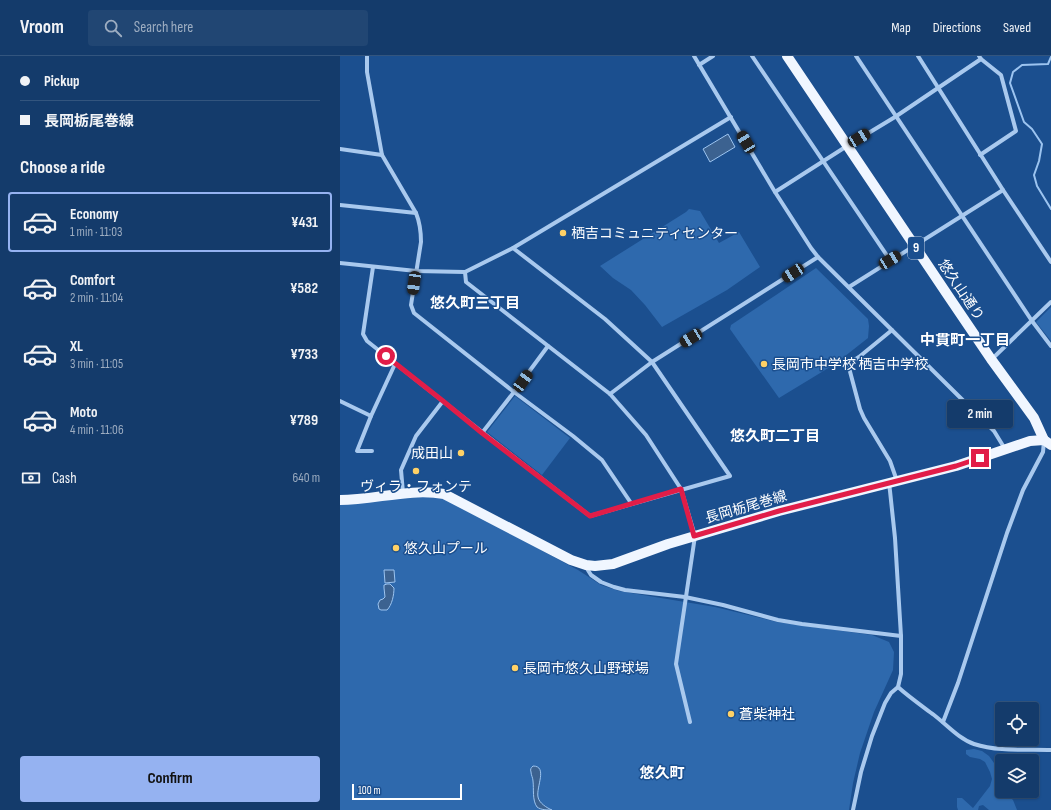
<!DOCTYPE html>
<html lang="en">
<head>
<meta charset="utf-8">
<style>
  body { margin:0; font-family:"Sofia Sans Condensed","Noto Sans JP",sans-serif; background:#214673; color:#f1f3f6; height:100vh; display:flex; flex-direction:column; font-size:15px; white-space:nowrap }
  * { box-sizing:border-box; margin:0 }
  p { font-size:13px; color:#9dadc1 }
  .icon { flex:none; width:22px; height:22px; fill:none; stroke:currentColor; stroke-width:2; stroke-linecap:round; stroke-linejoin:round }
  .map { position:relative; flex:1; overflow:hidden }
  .panel { display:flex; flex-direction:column; background:#143b6b; width:340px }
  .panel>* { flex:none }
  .guide { display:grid; align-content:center; height:88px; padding:0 20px; background:#143b6b }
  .tools { position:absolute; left:655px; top:646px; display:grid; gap:8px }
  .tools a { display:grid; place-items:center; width:44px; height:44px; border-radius:4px; background:#143b6b; box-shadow:0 1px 3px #0004,0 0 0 1px #33557e; font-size:20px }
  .scale { position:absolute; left:12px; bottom:10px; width:110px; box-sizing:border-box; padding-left:4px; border:2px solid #fff; border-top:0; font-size:11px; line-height:14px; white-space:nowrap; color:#fff; -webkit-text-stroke:3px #1b4f8f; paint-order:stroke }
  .end { position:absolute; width:18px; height:18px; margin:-9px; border:5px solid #e11d48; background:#fff; box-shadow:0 0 0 2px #fff }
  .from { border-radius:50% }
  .bubble { position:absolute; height:28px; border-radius:4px; background:#143b6b; box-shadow:0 1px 3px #0004,0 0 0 1px #33557e; font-size:13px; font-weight:700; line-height:28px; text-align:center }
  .car { position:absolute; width:12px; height:24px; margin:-12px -6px; border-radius:5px; box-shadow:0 0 3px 1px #0007; background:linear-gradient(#222 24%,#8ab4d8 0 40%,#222 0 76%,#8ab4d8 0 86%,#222 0) }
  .guide b { display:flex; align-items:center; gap:14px; height:38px; font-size:15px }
  .guide b+b { border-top:1px solid #33557e }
  .guide i { width:10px; height:10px; background:#f1f3f6 }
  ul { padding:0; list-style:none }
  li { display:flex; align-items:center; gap:12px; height:60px; margin:0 8px 6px; padding:0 12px; border:2px solid transparent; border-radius:4px }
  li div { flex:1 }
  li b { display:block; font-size:15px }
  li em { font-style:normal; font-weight:700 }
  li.active { border-color:#95b2f1 }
  li>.icon { width:36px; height:36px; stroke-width:1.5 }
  h2 { padding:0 20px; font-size:18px; line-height:48px }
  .pay { display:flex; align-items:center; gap:10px; height:44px; padding:0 20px; font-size:15px }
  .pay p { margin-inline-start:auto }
  .action { display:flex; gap:8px; margin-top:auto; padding:8px 20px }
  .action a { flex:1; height:46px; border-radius:4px; background:#95b2f1; color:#111; font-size:16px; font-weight:700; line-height:46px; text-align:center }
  header { display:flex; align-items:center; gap:24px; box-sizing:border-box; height:56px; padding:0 20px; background:#143b6b; border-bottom:1px solid #33557e }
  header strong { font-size:19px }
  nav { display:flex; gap:22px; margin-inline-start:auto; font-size:14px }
  .search { width:280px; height:36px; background:#214673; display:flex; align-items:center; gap:10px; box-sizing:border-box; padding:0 14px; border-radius:4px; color:#9dadc1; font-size:15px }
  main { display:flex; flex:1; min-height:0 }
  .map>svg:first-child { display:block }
</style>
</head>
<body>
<header>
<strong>Vroom</strong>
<div class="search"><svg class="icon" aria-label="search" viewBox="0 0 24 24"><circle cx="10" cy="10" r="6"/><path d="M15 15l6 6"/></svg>Search here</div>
<nav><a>Map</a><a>Directions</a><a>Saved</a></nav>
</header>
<main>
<section class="panel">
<div class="guide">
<b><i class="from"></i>Pickup</b>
<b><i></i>長岡栃尾巻線</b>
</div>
<h2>Choose a ride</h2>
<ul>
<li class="active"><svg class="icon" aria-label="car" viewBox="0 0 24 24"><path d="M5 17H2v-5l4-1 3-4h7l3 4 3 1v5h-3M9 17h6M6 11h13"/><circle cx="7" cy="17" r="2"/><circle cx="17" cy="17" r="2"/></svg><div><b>Economy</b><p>1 min · 11:03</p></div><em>¥431</em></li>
<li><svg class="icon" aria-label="car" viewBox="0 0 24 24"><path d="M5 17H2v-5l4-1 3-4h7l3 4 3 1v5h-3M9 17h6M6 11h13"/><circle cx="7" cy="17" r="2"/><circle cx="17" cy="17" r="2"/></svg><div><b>Comfort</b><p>2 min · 11:04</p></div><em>¥582</em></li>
<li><svg class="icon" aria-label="car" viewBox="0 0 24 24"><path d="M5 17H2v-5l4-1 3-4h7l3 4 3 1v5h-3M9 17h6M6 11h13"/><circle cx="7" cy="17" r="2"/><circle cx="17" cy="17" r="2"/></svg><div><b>XL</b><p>3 min · 11:05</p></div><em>¥733</em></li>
<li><svg class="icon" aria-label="car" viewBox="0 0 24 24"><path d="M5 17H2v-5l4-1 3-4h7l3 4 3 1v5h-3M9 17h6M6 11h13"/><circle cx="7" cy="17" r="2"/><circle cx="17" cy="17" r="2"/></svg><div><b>Moto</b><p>4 min · 11:06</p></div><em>¥789</em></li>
</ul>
<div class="pay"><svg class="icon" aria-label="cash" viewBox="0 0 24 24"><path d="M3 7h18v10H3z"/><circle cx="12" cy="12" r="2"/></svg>Cash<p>640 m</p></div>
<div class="action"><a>Confirm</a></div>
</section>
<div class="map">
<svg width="711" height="754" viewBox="0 0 711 754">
  <rect width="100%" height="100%" fill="#1b4f8f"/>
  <g fill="#2e69ad">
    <polygon points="349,153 360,155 379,187 399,176 420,211 387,234 322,271 305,249 291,234 273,222 260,210 346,156"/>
    <polygon points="476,212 528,263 529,270 528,282 495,308 439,342 397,283 390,273 391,269 436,239"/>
    <polygon points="711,251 711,285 696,266"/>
    <polygon points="175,340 230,382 202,419 147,376"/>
    <polygon points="77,440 106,443 238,514 261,529 279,535 375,551 437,566 532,579 549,586 554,596 553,614 534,656 520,697 513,727 509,754 0,754 0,448"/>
    <polygon points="634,693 642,695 649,700 659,714 662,719 662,735 667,735 667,738 673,744 677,754 649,754 643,749 639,750 638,754 618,754 617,751 617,742 622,742 633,752 650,730 652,723 650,716 645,706 640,703 630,701 626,698 626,694"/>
  </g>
  <g fill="#3c6290" stroke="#9cc4f0">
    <polygon points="388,78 395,91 370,106 363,93"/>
    <polygon points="44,514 54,514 55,526 45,527"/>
    <path d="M47 528H50L54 532C54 539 52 549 47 554H41L39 553 38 548 40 544 43 543 45 541 44 532V529Z"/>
    <path d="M193 710C208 710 196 731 198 741 199 747 207 752 212 754 207 754 201 754 197 751 192 744 194 733 193 725 193 722 191 719 191 716 190 713 191 712 193 710Z"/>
  </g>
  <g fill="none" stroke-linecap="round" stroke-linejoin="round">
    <polyline stroke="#9cc4f0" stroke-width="2" points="711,1 708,8 682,9 673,16 670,27 684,66 692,73 702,88 699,105 694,119 697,130 711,153"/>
    <g stroke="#a9c9ee" stroke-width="4">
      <path d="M27 0V16L42 99 76 157C80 167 81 176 81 186L71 249 74 257 174 336 233 380 262 404 291 447"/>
      <polyline points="354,0 435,136 471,192 478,201 654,375 665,393"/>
      <polyline points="412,0 550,204"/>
      <polyline points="516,0 692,265 711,290"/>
      <polyline points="578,0 663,134 711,206"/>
      <polyline points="639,0 641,3 661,19 676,75 640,99"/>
      <polyline points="359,9 373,0"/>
      <polyline points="0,93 42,99"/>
      <polyline points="435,136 507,90 555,61 641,3"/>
      <polyline points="0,149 76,157"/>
      <polyline points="0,207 76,215 125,216 173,192 391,61"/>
      <path d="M33 211 23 278 27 285C101 344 175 402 250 460L390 420 312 306 265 263 173 192"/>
      <polyline points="125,216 126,226 270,338 306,379 341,433 355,480 336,608 350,666"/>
      <polyline points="509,231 663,134"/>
      <polyline points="552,274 519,301 508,308 520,353 524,362 550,405 557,425"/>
      <polyline points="652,303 711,246"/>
      <polyline points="270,338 312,306 478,201"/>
      <polyline points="0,345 31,360 55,308"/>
      <polyline points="31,360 17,395 32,395"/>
      <polyline points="142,377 174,336 208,290"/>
      <polyline points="63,437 61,414 76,380 103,345"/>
      <polyline points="246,511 251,519 261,526 274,531 285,534 345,541 383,549 438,564 462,568 561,580"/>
      <path d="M558 631C569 641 582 650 594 659 607 669 619 683 634 688 659 696 686 693 711 694"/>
      <polyline points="603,666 618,627 667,477 683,434 703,396 704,385"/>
      <polyline points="513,754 521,716 532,680 545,647 551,637 558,631 561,618 561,580 555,482 550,435 549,427"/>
    </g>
    <g stroke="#f0f6ff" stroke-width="10">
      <polyline points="447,0 611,244 651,303 694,362 704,384"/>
      <path d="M0 444C35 444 69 432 104 438L231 504 246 509 255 510 273 508 328 488 439 455 616 410 690 385 704 384 711 389"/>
    </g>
  </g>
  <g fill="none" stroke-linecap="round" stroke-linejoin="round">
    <polyline stroke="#e11d48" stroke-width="5" points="46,300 103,345 142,377 250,460 341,433 354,480 439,455 616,410 640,402"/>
  </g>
  <g fill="#ffd166" stroke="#1b4f8f" stroke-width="1.5">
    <circle cx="223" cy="177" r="4"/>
    <circle cx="424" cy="308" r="4"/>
    <circle cx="121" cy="397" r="4"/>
    <circle cx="76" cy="415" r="4"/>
    <circle cx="56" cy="492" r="4"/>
    <circle cx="175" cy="612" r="4"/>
    <circle cx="391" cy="658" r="4"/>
  </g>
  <g text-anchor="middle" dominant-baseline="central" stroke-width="3" stroke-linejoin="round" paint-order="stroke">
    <rect fill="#1b4f8f" stroke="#bbcadd" stroke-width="1" x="568" y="181" width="16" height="22" rx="3"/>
    <g font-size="13" font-weight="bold" fill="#fff">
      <text x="576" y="192">9</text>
    </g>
    <g font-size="14" fill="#fff" stroke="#1b4f8f" text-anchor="start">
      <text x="231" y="177">栖吉コミュニティセンター</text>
      <text x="432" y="308">長岡市中学校 栖吉中学校</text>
      <text x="113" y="397" text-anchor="end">成田山</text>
      <text x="76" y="430" text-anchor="middle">ヴィラ・フォンテ</text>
      <text x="64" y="492">悠久山プール</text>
      <text x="183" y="612">長岡市悠久山野球場</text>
      <text x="399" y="658">蒼柴神社</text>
    </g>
    <g font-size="14" fill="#fff" stroke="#1b4f8f">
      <text transform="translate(621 234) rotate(56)">悠久山通り</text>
      <text transform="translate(406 451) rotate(-16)">長岡栃尾巻線</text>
    </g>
    <g font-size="15" font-weight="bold" fill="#fff" stroke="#1b4f8f">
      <text x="135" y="247">悠久町三丁目</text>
      <text x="625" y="284">中貫町一丁目</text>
      <text x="435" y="380">悠久町二丁目</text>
      <text x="322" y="717">悠久町</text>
    </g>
  </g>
</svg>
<div class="tools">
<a><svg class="icon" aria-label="locate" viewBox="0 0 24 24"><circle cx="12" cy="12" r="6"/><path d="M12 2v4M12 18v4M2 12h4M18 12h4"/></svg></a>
<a><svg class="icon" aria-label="layers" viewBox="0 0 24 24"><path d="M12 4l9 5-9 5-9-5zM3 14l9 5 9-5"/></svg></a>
</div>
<div class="scale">100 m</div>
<i class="end from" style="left:46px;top:300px"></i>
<i class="end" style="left:640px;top:402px"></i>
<div class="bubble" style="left:607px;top:344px;width:66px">2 min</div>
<i class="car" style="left:519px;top:82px;rotate:59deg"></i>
<i class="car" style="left:406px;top:86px;rotate:329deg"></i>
<i class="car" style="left:550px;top:204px;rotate:59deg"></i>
<i class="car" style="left:453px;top:217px;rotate:237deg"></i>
<i class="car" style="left:74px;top:227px;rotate:188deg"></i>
<i class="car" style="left:351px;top:282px;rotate:238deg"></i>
<i class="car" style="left:183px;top:325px;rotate:36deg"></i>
</div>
</main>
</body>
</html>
